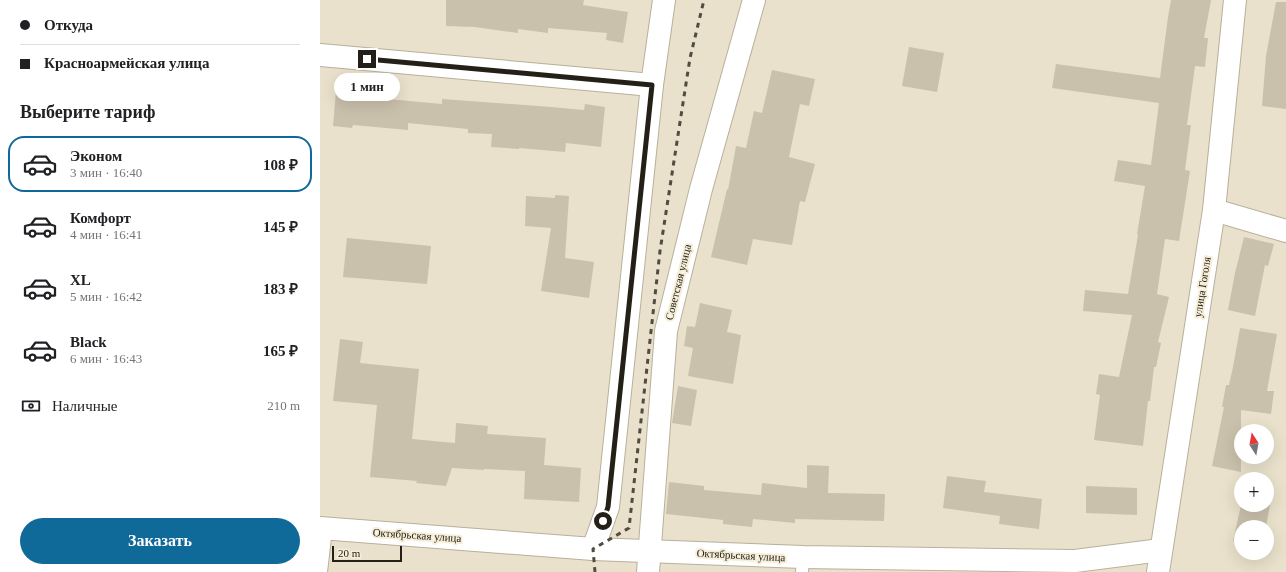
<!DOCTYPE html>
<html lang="ru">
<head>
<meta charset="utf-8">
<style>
  body { margin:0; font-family:"Times New Roman",serif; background:#f6f6f6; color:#202124; height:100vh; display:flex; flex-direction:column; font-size:15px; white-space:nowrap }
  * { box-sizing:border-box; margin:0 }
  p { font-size:13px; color:#757577 }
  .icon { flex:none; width:22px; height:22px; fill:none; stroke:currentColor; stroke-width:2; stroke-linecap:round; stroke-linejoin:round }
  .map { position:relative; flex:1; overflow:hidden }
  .sheet { display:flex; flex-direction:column; background:#fff; width:320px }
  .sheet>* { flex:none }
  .hud { display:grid; align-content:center; height:88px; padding:0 20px; background:#fff }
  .needle { width:26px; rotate:349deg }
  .controls { position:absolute; left:914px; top:424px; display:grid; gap:8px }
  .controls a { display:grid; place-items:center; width:40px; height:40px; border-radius:50%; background:#fff; box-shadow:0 4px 16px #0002; font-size:20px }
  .scale { position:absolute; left:12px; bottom:10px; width:70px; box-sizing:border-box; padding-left:4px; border:2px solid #242018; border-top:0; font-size:11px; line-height:14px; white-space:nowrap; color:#242018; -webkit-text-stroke:3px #f6eed8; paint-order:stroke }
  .end { position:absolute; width:18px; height:18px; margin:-9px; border:5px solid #242018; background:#fff; box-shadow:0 0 0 2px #fff }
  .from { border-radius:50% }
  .bubble { position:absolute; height:28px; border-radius:14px; background:#fff; box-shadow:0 4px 16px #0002; font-size:13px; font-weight:700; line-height:28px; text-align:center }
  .hud b { display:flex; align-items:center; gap:14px; height:38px; font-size:15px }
  .hud b+b { border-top:1px solid #e0e0e0 }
  .hud i { width:10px; height:10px; background:#202124 }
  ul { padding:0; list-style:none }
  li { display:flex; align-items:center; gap:12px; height:56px; margin:0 8px 6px; padding:0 12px; border:2px solid transparent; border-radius:16px }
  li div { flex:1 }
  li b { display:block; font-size:15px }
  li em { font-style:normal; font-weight:700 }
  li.on { border-color:#0f6a99 }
  li>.icon { width:36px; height:36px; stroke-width:1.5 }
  h2 { padding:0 20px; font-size:18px; line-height:48px }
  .pay { display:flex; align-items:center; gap:10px; height:44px; padding:0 20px; font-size:15px }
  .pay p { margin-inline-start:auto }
  .cta { display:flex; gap:8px; margin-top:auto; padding:8px 20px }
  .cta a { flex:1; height:46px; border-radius:24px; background:#0f6a99; color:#fff; font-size:16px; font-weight:700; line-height:46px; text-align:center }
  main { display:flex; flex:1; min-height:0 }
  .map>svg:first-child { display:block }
</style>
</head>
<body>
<main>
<section class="sheet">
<div class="hud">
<b><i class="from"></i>Откуда</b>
<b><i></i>Красноармейская улица</b>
</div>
<h2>Выберите тариф</h2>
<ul>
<li class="on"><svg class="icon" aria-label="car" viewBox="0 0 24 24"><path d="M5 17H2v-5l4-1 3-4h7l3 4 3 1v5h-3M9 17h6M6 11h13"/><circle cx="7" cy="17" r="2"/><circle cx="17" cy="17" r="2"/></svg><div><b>Эконом</b><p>3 мин · 16:40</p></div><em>108 ₽</em></li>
<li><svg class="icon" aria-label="car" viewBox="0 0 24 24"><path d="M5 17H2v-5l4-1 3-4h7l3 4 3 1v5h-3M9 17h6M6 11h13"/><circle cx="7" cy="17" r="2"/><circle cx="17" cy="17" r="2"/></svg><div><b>Комфорт</b><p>4 мин · 16:41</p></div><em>145 ₽</em></li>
<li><svg class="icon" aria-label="car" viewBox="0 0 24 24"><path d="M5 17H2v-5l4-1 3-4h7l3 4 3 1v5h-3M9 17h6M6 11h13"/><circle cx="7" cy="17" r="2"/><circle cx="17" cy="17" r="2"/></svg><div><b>XL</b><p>5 мин · 16:42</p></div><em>183 ₽</em></li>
<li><svg class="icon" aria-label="car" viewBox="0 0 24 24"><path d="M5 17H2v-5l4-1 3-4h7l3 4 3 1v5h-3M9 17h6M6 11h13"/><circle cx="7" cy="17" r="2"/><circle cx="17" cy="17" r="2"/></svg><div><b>Black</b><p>6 мин · 16:43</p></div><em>165 ₽</em></li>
</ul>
<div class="pay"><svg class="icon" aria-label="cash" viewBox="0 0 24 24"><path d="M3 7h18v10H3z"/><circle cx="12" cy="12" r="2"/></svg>Наличные<p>210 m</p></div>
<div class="cta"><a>Заказать</a></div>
</section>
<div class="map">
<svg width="966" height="572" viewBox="0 0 966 572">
  <rect width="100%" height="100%" fill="#e9e1cb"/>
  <g fill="#cac1ac">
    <polygon points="126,0 264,0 263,5 308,12 303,43 286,40 287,33 228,28 228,33 198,29 198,33 155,27 126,26"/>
    <polygon points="851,0 891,0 884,38 888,38 885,67 875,66 867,125 871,125 865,170 870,171 859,241 845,239 837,294 849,297 838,342 841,343 836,367 834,367 830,401 828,401 823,446 774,440 780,395 776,394 779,374 799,377 812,315 763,311 765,290 808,294 818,235 817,234 825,186 794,181 798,160 831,165 839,103 732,88 736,64 840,78 848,17"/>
    <polygon points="956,2 966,2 966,109 942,106 946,56"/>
    <polygon points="589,47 624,53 617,92 582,86"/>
    <polygon points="452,70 495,79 489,106 480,104 469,157 495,164 485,202 480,201 472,245 433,239 427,265 391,257 407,189 408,190 416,146 426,148 434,111 442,113"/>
    <polygon points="16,91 35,92 35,96 122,104 122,99 231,107 264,110 265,104 285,107 281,147 246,143 245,152 199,148 199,149 171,147 172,134 148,133 148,129 88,123 88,130 33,125 32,128 13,126"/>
    <polygon points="235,195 249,196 245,258 274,262 269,298 221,291 231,228 205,226 206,196 235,198"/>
    <polygon points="924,237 954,244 948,266 945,265 935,316 908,310 915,273"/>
    <polygon points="27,238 111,246 107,284 23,277"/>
    <polygon points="380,303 412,310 407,332 421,335 413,384 368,376 373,348 364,346 367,326 375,327"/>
    <polygon points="920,328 957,334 947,391 954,391 951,414 921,410 921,472 892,466 904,407 902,407 906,385 909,385 913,367"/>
    <polygon points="20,339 43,342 40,363 99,369 92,439 135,443 136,423 168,426 167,434 226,438 224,465 261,468 259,502 204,499 205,471 164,469 164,470 132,468 126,486 96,483 97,481 50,477 57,405 13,401"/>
    <polygon points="358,386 377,390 371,426 352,423"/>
    <polygon points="487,465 509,466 508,493 565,494 564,521 475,519 475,523 433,519 432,527 403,524 403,520 346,514 349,482 384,486 384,490 441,495 442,483 487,488"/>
    <polygon points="627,476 666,481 664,492 722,499 719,529 679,524 680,516 623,508"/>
    <polygon points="766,486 817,488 817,515 766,513"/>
    <polygon points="921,505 950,505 946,527 921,527 921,543 913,541"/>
  </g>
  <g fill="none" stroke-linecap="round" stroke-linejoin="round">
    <g stroke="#b8b09b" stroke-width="14">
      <g id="lane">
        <polyline points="1,572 6,529"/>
        <polyline points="482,572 483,557"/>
      </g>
    </g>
    <g stroke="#b8b09b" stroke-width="24">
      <g id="street">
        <polyline points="0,55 332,85"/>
        <polyline points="894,210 966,231"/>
        <polyline points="0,528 273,549 483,557 755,561 841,550"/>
        <polyline points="273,549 288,507 332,85 344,0"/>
        <polyline points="328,572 346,331 381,189 434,0"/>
        <polyline points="838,572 894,210 915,0"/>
      </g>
    </g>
    <use href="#lane" stroke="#fff" stroke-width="12"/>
    <use href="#street" stroke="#fff" stroke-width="22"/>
    <polyline stroke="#514c41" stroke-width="3" stroke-dasharray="5 5" stroke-linecap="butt" points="275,572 273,549 309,528 340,251 370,58 384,0"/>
  </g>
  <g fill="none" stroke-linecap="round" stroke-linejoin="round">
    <polyline stroke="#242018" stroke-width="5" points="47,59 332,85 288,507 283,521"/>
  </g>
  <g text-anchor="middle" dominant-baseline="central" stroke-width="4" stroke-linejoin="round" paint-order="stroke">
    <g font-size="11" fill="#242018" stroke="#f6eed8">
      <text transform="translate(358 282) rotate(-76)">Советская улица</text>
      <text transform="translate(882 287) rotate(-81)">улица Гоголя</text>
      <text transform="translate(97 535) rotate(4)">Октябрьская улица</text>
      <text transform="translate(421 555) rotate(3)">Октябрьская улица</text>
    </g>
  </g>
</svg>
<div class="controls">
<a><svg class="needle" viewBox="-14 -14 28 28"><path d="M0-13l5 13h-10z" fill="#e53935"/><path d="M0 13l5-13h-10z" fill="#757577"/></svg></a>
<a>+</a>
<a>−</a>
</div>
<div class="scale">20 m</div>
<i class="end from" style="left:283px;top:521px"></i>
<i class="end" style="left:47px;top:59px"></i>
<div class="bubble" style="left:14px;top:73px;width:66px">1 мин</div>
</div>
</main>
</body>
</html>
